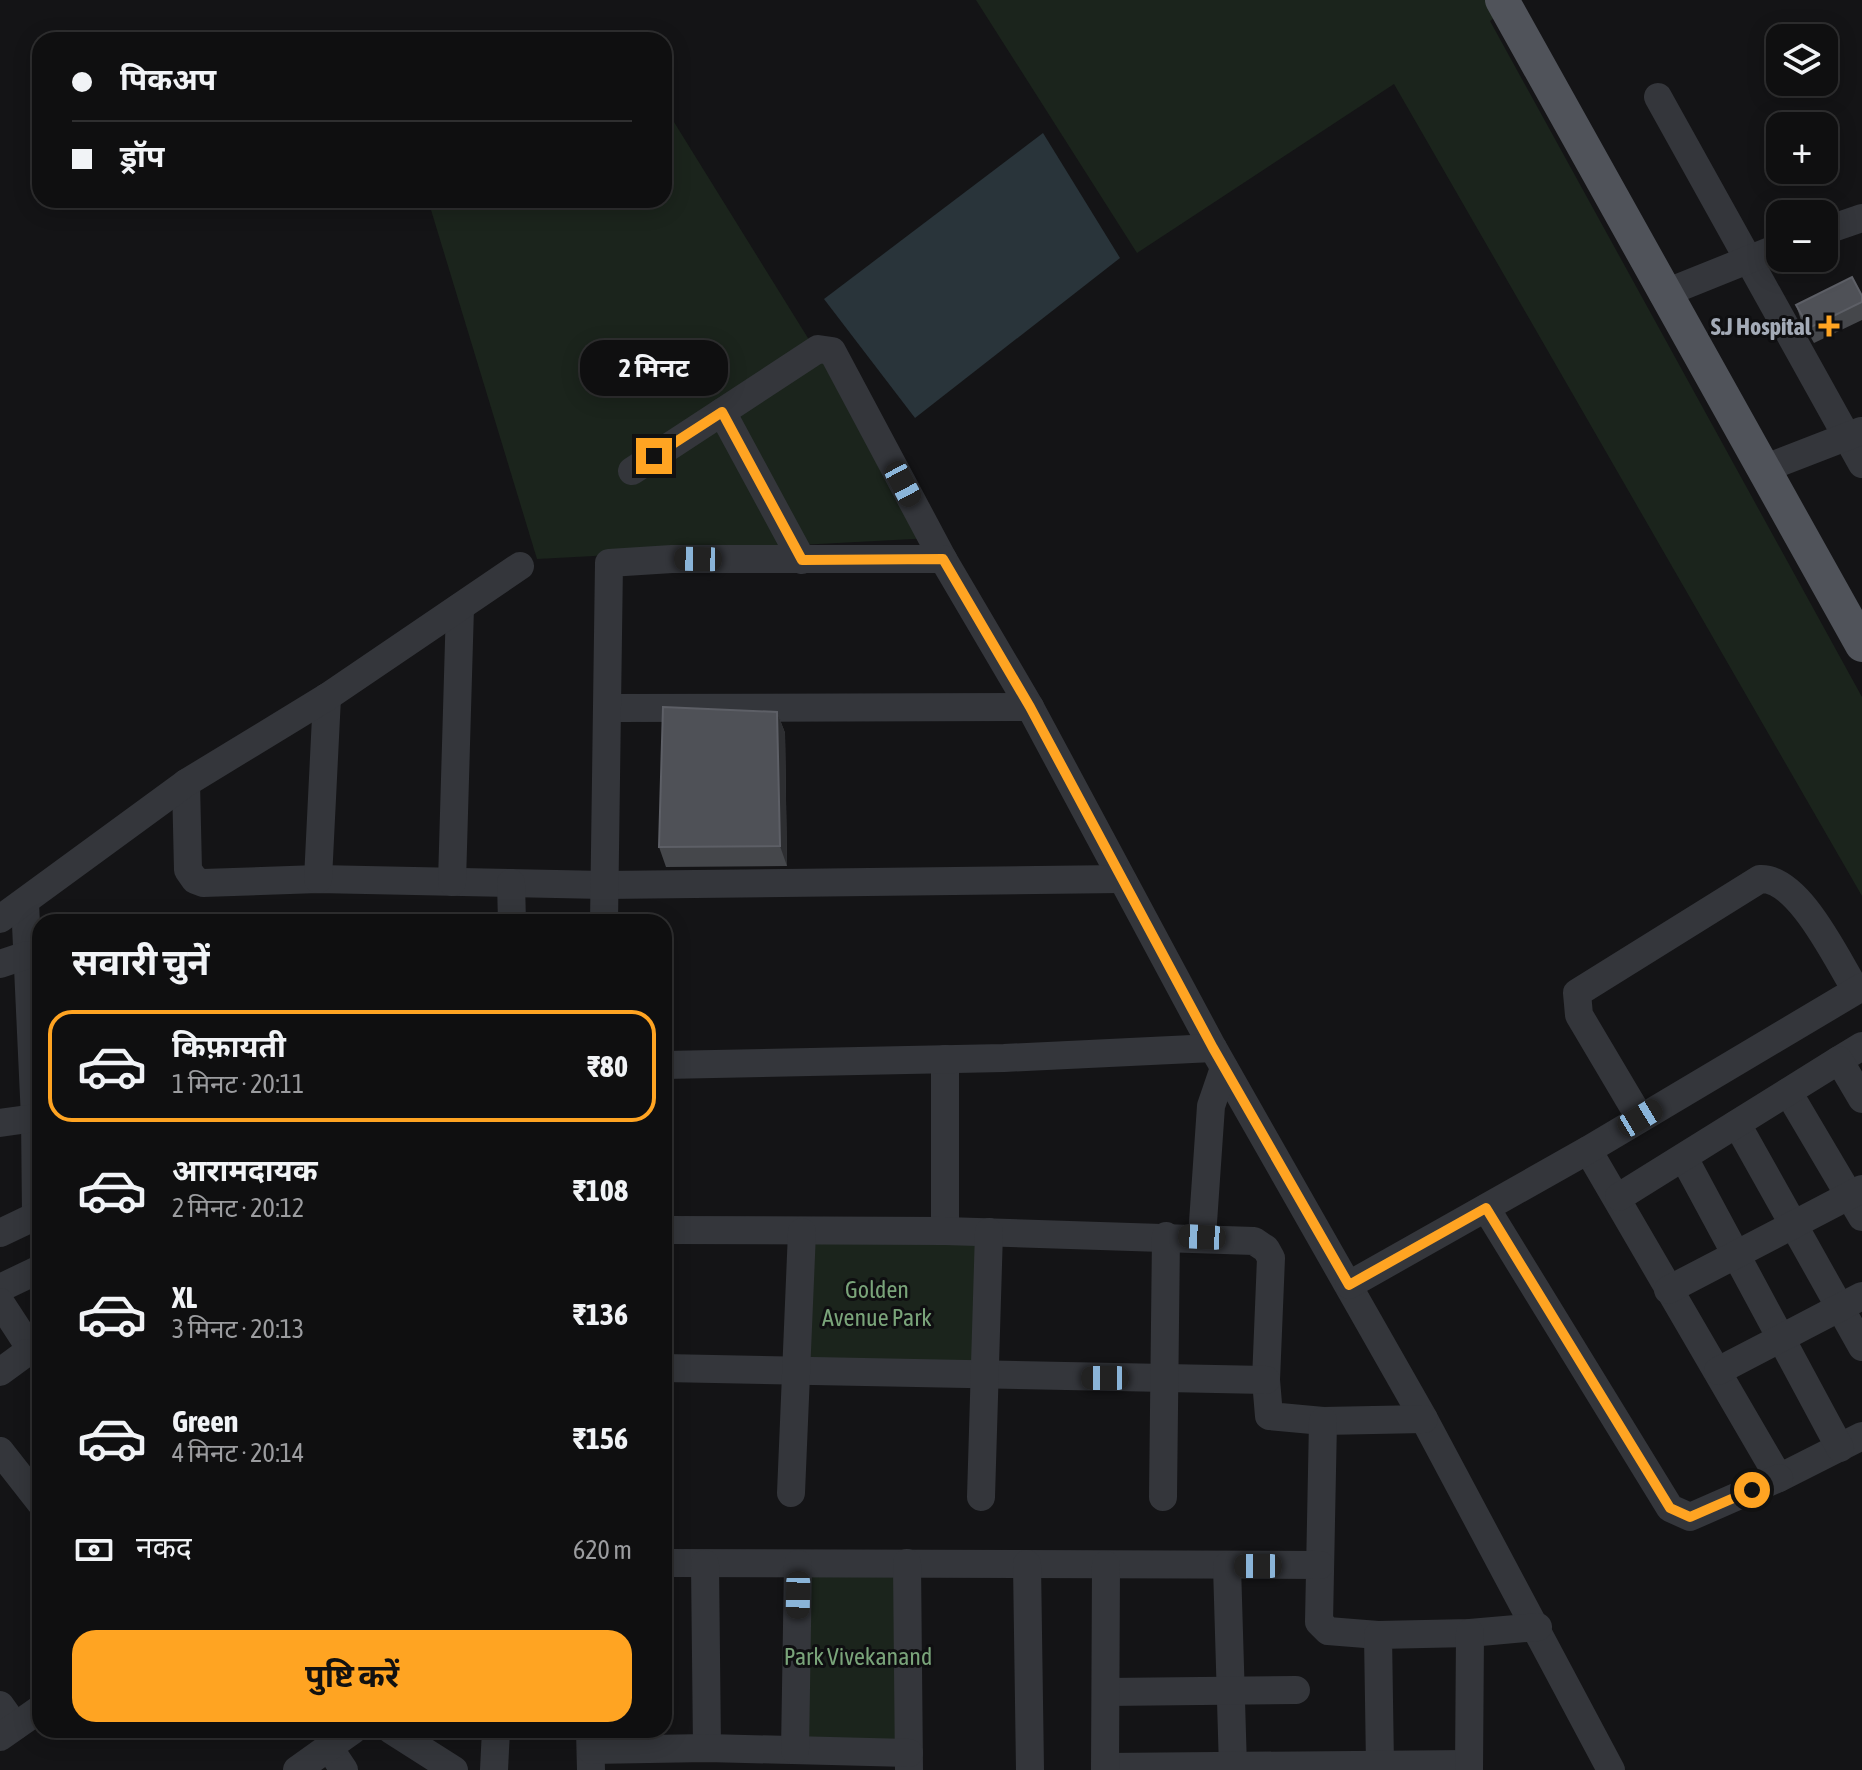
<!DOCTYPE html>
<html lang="hi">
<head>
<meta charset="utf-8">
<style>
  body { margin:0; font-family:"Asap Condensed","Noto Sans Devanagari",sans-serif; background:#1d1d1e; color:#f1f3f6; height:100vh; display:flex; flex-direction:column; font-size:30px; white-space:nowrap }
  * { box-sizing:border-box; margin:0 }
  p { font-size:26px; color:#9b9c9f }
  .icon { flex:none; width:44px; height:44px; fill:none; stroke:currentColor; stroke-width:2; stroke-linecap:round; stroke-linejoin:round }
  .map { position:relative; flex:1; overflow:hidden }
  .sheet { position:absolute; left:32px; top:914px; width:640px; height:824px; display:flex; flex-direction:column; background:#0f0f10; border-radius:24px; box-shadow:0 4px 20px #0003,0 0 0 2px #2f2f30 }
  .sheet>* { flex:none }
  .top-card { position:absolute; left:32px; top:32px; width:640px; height:176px; border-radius:24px; box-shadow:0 4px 20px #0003,0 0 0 2px #2f2f30; display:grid; align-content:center; height:176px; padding:0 40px; background:#0f0f10 }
  .buttons { position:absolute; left:1766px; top:24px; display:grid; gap:16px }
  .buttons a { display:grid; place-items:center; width:72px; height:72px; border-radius:16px; background:#0f0f10; box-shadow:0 4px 20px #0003,0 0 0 2px #2f2f30; font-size:40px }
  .end { position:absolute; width:36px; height:36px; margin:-18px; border:10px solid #ffa422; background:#111; box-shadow:0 0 0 4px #111 }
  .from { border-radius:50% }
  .bubble { position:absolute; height:56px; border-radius:24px; background:#0f0f10; box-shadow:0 4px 20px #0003,0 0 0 2px #2f2f30; font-size:26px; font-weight:700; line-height:56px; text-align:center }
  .car { position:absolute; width:24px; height:48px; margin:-24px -12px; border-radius:10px; box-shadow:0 0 6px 2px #0007; background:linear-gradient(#222 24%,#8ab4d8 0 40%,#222 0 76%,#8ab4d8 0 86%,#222 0) }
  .top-card b { display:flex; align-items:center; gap:28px; height:76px; font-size:30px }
  .top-card b+b { border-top:2px solid #2f2f30 }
  .top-card i { width:20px; height:20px; background:#f1f3f6 }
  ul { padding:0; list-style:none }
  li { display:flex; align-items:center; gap:24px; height:112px; margin:0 16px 12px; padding:0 24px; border:4px solid transparent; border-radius:24px }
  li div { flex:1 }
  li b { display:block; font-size:30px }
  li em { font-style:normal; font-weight:700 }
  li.active { border-color:#ffa422 }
  li>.icon { width:72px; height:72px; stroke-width:1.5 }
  h2 { padding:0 40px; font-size:36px; line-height:96px }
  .pay { display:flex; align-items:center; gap:20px; height:88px; padding:0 40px; font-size:30px }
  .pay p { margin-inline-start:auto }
  .action { display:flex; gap:16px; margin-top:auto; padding:16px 40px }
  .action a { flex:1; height:92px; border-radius:24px; background:#ffa422; color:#111; font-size:32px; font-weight:700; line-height:92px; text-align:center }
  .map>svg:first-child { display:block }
</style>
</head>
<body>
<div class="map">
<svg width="1862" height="1770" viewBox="0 0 1862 1770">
  <rect width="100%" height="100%" fill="#141416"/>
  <g fill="#1b241c">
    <polygon points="976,0 1497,0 1503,11 1490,21 1862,697 1862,896 1394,84 1137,253"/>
    <polygon points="664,106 932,538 537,559 428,200 664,200"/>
    <polygon points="803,1234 987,1236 985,1373 806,1369"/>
    <polygon points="906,1565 907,1749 806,1746 811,1566"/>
  </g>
  <polygon fill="#29343a" points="1043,133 1120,258 915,418 824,299"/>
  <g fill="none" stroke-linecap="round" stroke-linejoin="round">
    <g stroke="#34363b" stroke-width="28">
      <polyline points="1658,97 1862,464"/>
      <polyline points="1824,231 1862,218"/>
      <polyline points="1663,294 1780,247"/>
      <polyline points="722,412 802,560"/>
      <polyline points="1763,469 1861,431"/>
      <polyline points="632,471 818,349 832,351 943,559 1030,707 1213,1048 1424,1419 1611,1770"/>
      <polyline points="609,708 1030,707"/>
      <polyline points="186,783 188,870 195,880 203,883 318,879 604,885 1121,879"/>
      <polyline points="318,879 327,697"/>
      <polyline points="452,882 460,607"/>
      <polyline points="511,883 512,922"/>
      <polyline points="25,903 35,1118 36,1214"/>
      <polyline points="0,919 186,783 327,697 520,566"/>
      <polyline points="604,922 609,563 672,559 943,559"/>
      <polyline points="0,964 27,955"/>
      <polyline points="945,1059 945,1231"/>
      <polyline points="1839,1060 1862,1046"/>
      <polyline points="664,1065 1004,1058 1213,1048"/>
      <polyline points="1788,1092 1862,1217"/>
      <path d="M1640 1118 1579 1015 1577 993 1760 879C1799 877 1837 960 1856 990"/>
      <polyline points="0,1123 35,1118"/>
      <polyline points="1737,1124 1862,1347"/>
      <polyline points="1588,1150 1779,1478 1862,1436"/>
      <polyline points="1684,1158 1840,1448"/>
      <polyline points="1619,1197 1839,1060 1862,1099"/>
      <polyline points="1486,1208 1670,1508 1690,1517 1779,1478"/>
      <polyline points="664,1230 945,1231 1254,1241 1266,1249 1271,1258 1266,1380 1269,1416 1323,1421 1424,1419"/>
      <polyline points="0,1233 40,1214"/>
      <polyline points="1202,1237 1211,1106 1224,1068"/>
      <polyline points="1349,1285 1588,1150 1862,987"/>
      <polyline points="0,1288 40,1269"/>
      <polyline points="1668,1290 1862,1189"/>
      <polyline points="0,1302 32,1351"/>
      <polyline points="664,1368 1266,1380"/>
      <polyline points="1718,1371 1862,1296"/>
      <polyline points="0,1372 26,1353 40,1354"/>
      <polyline points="1323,1421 1319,1622 1328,1631 1378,1635"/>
      <polyline points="0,1451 40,1502"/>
      <polyline points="791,1493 802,1232"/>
      <polyline points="981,1497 989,1232"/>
      <polyline points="1163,1497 1166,1236"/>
      <polyline points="664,1563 1320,1565"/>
      <polyline points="907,1563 909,1770"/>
      <polyline points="705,1564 707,1748"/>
      <polyline points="1027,1564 1030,1770"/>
      <polyline points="1227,1566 1233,1768"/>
      <polyline points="1106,1692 1296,1690"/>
      <polyline points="0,1705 15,1726"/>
      <polyline points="391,1730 454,1770"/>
      <polyline points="590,1730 591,1770"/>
      <polyline points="0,1737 40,1709"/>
      <polyline points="328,1746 344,1770"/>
      <polyline points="591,1750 707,1748 909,1753"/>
      <polyline points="795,1750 798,1564"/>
      <polyline points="1380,1766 1378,1635 1470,1633 1538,1627"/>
      <polyline points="1105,1767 1469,1764"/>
      <polyline points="297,1770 353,1730"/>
      <polyline points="494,1770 496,1730"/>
      <polyline points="1105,1770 1106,1565"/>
      <polyline points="1469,1770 1470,1633"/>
    </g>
    <polyline stroke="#50535a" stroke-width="34" points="1502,0 1862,645"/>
  </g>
  <g fill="#45474b">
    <polygon points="1862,296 1862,320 1814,343 1801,320 1796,305"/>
    <polygon points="777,712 785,733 787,866 666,867 659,847"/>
  </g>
  <polygon fill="#2d2e31" points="777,712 785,733 787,866 780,846"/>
  <g fill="#4f5157" stroke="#5d5f66" stroke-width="2">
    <polygon points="1852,277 1862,296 1862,302 1809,328 1796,305"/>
    <polygon points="663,707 777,712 780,846 659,847"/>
  </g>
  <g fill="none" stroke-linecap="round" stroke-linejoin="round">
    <polyline stroke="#ffa422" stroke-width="10" points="654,456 722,412 802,560 943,559 1030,707 1213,1048 1349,1285 1486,1208 1670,1508 1690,1517 1752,1490"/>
  </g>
  <path fill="#ffa422" stroke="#0f0f11" stroke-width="3" d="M1825 314h8v8h8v8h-8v8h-8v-8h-8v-8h8z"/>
  <g text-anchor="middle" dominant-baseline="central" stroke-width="6" stroke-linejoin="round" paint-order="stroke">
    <g font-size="24" font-weight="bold" fill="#a4abb7" stroke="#0f0f11" text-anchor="end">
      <text x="1811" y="326">S.J Hospital</text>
    </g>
    <g font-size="24" fill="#7aa47a" stroke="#0f0f11">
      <text x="877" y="1289">Golden<tspan x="877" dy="28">Avenue Park</tspan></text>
      <text x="858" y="1656">Park Vivekanand</text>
    </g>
  </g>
</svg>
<div class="buttons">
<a><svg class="icon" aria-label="layers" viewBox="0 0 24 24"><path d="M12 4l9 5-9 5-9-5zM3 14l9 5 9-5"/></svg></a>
<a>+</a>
<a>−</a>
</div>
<i class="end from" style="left:1752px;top:1490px"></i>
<i class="end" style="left:654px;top:456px"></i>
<div class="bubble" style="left:580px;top:340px;width:148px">2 मिनट</div>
<i class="car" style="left:903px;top:484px;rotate:152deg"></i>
<i class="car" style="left:698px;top:559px;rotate:271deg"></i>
<i class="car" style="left:1640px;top:1118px;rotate:59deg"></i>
<i class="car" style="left:1202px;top:1237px;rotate:273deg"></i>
<i class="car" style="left:1105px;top:1378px;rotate:270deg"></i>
<i class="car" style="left:1258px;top:1566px;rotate:270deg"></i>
<i class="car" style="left:798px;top:1595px;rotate:181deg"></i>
<div class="top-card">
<b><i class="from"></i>पिकअप</b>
<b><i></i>ड्रॉप</b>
</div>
<section class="sheet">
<h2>सवारी चुनें</h2>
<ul>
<li class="active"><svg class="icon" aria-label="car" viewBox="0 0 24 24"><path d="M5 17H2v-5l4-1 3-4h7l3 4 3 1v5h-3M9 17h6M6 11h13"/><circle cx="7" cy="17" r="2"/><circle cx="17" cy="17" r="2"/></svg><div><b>किफ़ायती</b><p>1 मिनट · 20:11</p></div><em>₹80</em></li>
<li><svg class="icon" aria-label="car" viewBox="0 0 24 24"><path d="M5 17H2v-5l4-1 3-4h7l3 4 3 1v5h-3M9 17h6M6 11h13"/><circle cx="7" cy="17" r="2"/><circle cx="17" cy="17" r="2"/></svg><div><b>आरामदायक</b><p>2 मिनट · 20:12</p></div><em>₹108</em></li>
<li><svg class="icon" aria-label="car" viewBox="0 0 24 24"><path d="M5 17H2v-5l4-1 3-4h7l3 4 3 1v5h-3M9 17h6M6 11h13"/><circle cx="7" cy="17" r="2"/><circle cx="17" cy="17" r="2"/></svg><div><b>XL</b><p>3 मिनट · 20:13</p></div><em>₹136</em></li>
<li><svg class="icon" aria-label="car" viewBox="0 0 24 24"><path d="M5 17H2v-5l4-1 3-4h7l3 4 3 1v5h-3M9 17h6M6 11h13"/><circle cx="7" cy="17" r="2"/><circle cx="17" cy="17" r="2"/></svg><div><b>Green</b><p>4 मिनट · 20:14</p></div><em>₹156</em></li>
</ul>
<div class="pay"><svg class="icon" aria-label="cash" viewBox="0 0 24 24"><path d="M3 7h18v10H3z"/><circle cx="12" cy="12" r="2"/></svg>नकद<p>620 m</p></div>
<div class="action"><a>पुष्टि करें</a></div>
</section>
</div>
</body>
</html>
